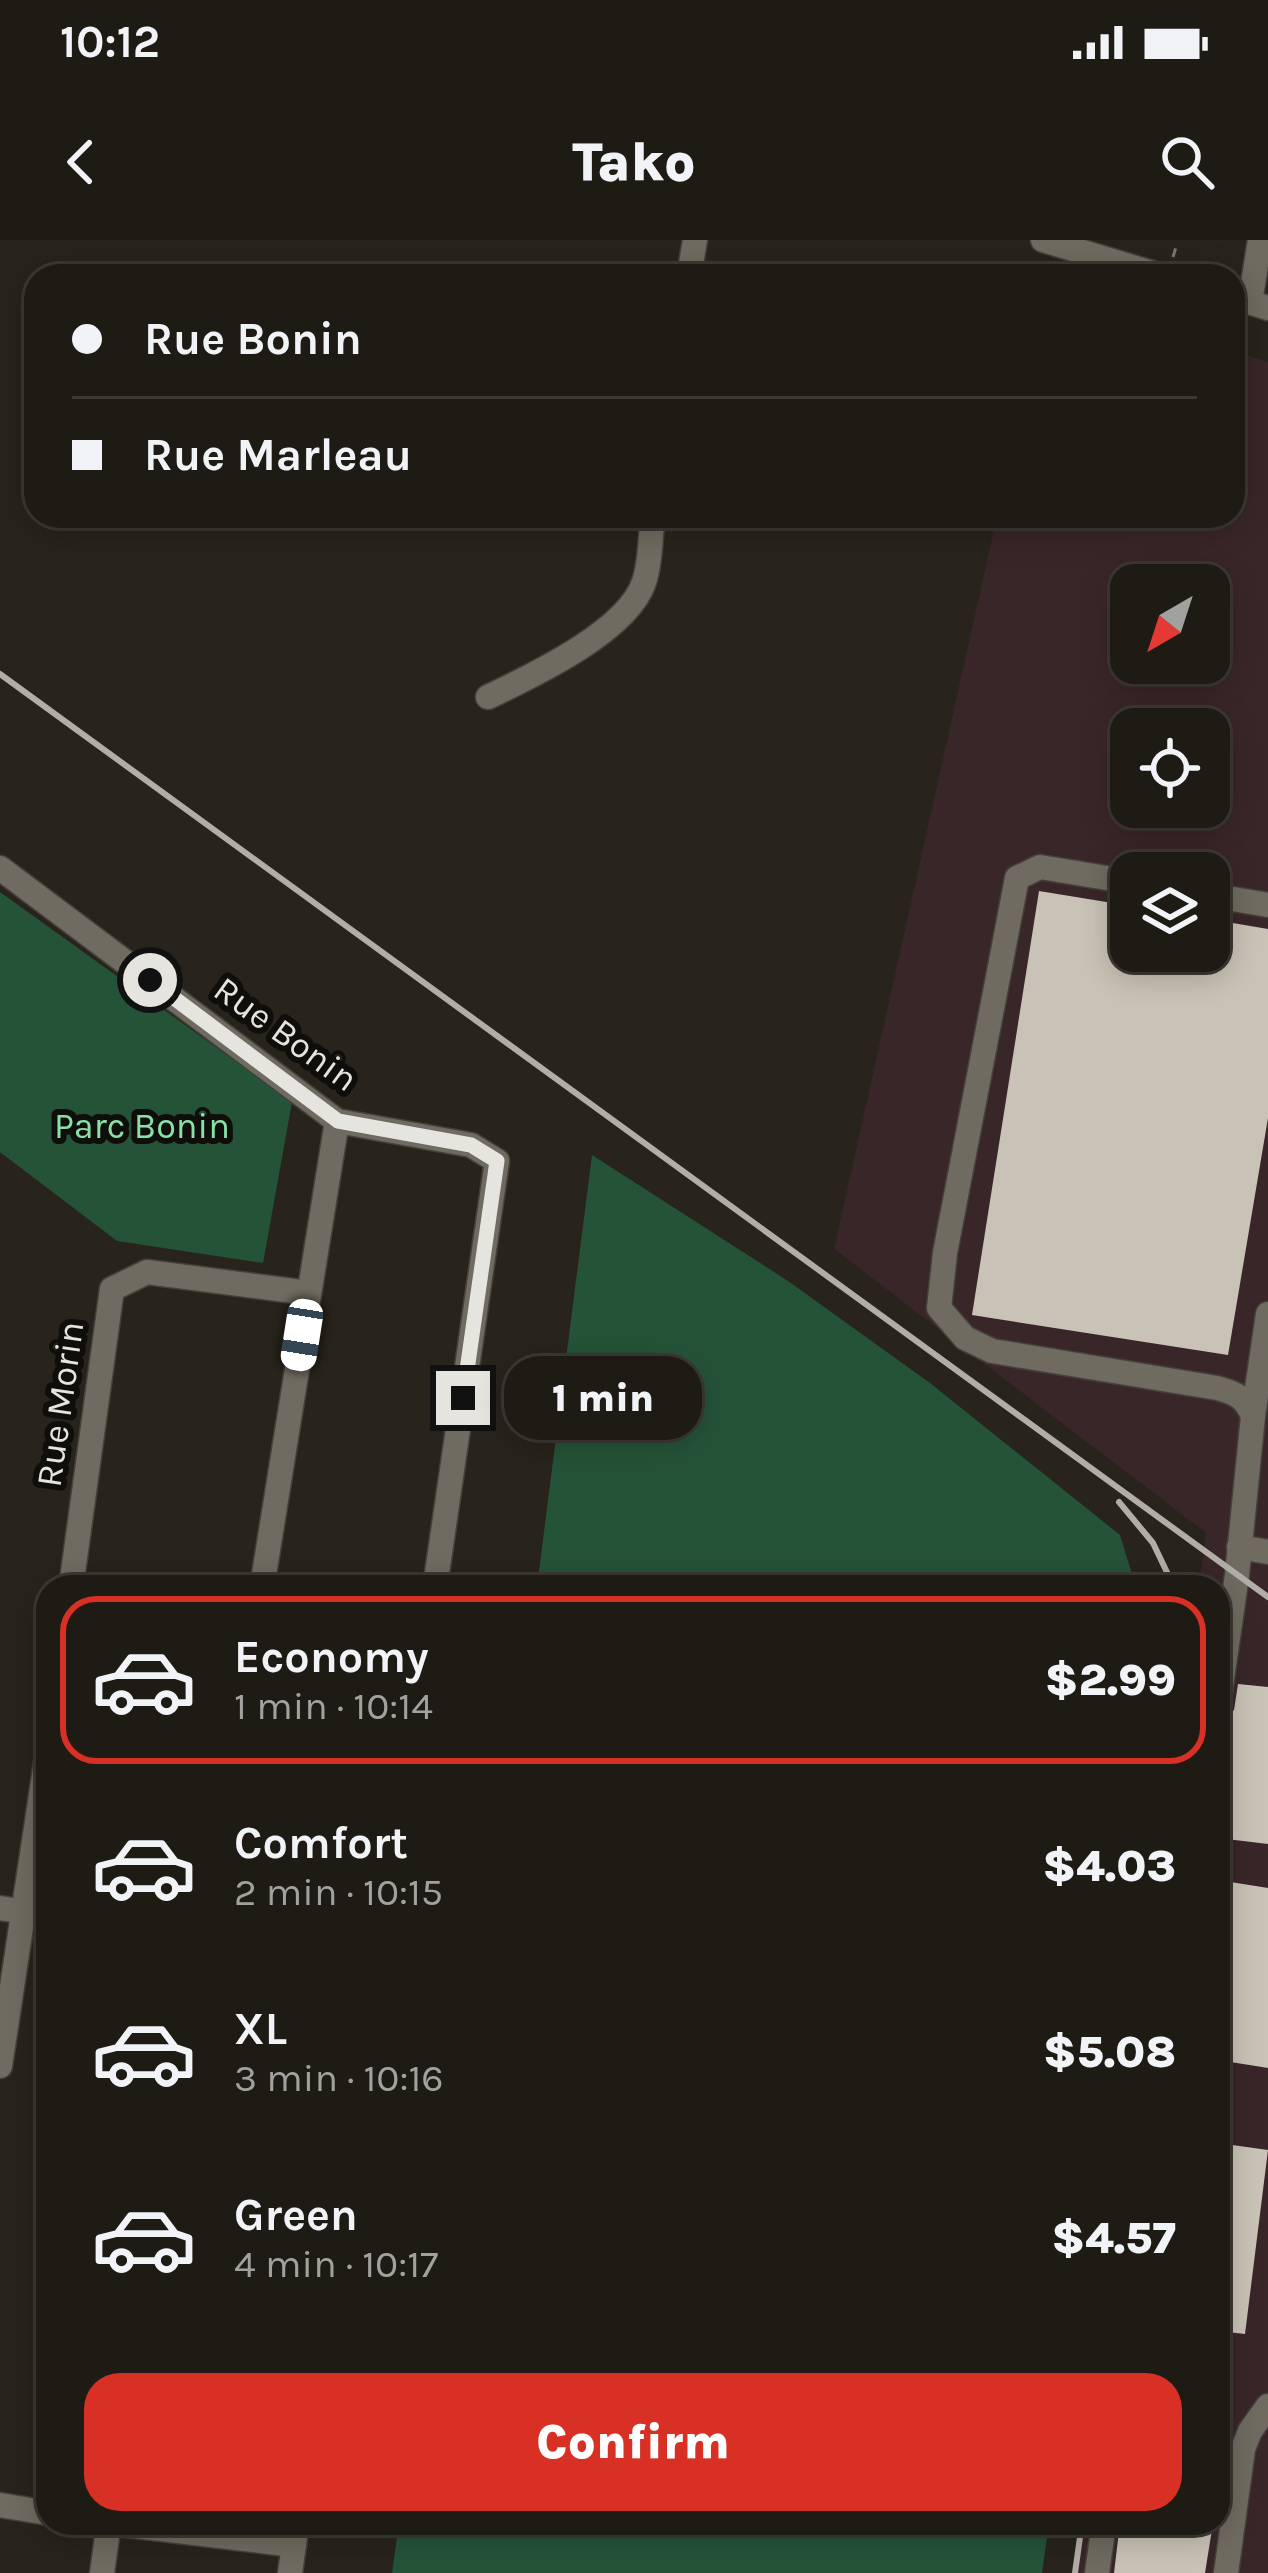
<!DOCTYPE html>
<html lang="en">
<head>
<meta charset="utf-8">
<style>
  body { margin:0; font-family:Karla,sans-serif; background:#2b2822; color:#f1f3f6; height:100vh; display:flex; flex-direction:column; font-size:45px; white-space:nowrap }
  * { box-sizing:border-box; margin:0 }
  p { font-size:39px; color:#a1a1a0 }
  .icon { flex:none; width:66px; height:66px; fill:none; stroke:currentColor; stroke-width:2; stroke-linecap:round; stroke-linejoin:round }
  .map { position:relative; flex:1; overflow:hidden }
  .drawer { position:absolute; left:36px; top:1335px; width:1194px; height:960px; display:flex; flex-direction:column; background:#1e1b14; border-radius:36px; box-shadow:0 6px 30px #0003,0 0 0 3px #3c3934 }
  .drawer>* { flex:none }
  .top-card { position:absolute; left:24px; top:24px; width:1221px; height:264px; border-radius:36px; box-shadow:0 6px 30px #0003,0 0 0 3px #3c3934; display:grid; align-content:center; height:264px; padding:0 48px; background:#1e1b14 }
  .needle { width:78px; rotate:219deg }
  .controls { position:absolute; left:1110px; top:324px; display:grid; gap:24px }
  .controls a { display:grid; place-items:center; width:120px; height:120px; border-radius:24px; background:#1e1b14; box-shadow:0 6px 30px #0003,0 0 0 3px #3c3934; font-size:60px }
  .end { position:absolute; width:54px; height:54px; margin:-27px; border:15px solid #e6e4de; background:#111; box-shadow:0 0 0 6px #111 }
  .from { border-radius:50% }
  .bubble { position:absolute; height:84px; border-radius:36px; background:#1e1b14; box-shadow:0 6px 30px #0003,0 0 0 3px #3c3934; font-size:39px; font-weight:800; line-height:84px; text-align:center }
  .car { position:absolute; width:36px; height:72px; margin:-36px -18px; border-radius:15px; box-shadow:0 0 9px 3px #0007; background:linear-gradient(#fff 24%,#345 0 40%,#fff 0 76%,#345 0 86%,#fff 0) }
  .top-card b { display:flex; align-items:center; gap:42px; height:114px; font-size:45px }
  .top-card b+b { border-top:3px solid #3c3934 }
  .top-card i { width:30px; height:30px; background:#f1f3f6 }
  ul { padding:21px 0 0; list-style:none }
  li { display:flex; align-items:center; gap:36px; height:168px; margin:0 24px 18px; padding:0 24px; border:6px solid transparent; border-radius:36px }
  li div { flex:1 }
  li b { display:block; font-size:45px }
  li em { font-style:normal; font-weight:800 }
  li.current { border-color:#d93025 }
  li>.icon { width:108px; height:108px; stroke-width:1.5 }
  .action { display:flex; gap:24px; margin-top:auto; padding:24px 48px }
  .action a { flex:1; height:138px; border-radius:36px; background:#d93025; color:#fff; font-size:48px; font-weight:800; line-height:138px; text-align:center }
  .status { display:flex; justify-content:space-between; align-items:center; height:84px; padding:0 60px; background:#1e1b14; direction:ltr }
  .status svg { height:33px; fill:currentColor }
  header { display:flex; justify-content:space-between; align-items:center; height:156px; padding:0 48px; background:#1e1b14; font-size:54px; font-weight:800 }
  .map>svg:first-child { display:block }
</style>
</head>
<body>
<div class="status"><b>10:12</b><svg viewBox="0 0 49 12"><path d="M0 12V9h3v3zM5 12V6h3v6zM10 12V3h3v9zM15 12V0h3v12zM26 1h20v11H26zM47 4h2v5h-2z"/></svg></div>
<header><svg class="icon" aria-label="back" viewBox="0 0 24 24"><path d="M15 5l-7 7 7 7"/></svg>Tako<svg class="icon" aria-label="search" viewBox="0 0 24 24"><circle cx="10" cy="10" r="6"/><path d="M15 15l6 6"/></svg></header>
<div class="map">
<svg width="1268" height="2333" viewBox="0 0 1268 2333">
  <rect width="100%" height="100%" fill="#28241b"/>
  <path fill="#392628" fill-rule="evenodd" d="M1233 111 1268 122V2333H1075L1081 2283H1218V1347H1199L1206 1293 834 1009 997 276H1233ZM1131 345H1209V423H1131ZM1131 489H1209V567H1131ZM1131 633H1209V711H1131Z"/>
  <g fill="#255338">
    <polygon points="0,652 292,862 263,1023 117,1001 0,912"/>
    <polygon points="592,915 788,1041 930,1143 1120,1295 1136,1347 537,1347"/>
    <polygon points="399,2283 1049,2283 1042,2333 392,2333"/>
  </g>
  <g fill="#c9c2b6">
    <polygon points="1039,651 1131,666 1131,711 1209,711 1209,679 1268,689 1268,878 1228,1115 972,1075"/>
    <polygon points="1238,1444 1268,1447 1268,1604 1218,1598 1218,1526 1223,1482 1234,1470"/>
    <polygon points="1218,1640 1268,1648 1268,1828 1218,1820"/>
    <polygon points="1218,1903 1268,1910 1245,2094 1218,2091"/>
    <polygon points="1120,2283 1213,2283 1205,2333 1114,2333"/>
  </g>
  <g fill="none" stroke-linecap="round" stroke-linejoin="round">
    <g stroke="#44413a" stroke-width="27">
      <g id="minor">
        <polyline points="1043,0 1162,36"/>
        <polyline points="689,36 695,0"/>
        <polyline points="1233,57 1268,68"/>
        <polyline points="1250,62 1260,0"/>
        <path d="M488 457C532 436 628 391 644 342 651 322 650 297 653 276"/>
        <polyline points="0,628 337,881 471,905 497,921 435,1347"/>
        <path d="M1131 642 1040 627 1017 638 945 1013 939 1068 965 1098 992 1111 1217 1148C1236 1153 1245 1157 1253 1176L1237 1335 1218 1467"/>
        <polyline points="1209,655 1268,665"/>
        <polyline points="1253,1176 1268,1074"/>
        <polyline points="1239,1307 1268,1312"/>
        <polyline points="71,1347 112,1049 147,1032 309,1053"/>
        <polyline points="262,1347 337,881"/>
        <polyline points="0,1668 48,1675"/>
        <polyline points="0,1826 48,1509"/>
        <polyline points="0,2265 48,2273"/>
        <polyline points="110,2283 294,2305"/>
        <polyline points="102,2333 109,2283"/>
        <polyline points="290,2333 297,2283"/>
        <polyline points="1097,2333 1104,2283"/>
        <polyline points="1226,2333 1243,2209 1250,2191 1268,2166"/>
      </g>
    </g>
    <polyline stroke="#7b7770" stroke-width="3" stroke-dasharray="9 9" stroke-linecap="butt" points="1173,17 1178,0"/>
    <use href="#minor" stroke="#6f6b60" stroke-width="24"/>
    <g stroke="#b0aea7" stroke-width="6">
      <polyline points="0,434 1268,1357"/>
      <polyline points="1119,1262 1153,1303 1174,1347"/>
      <polyline points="1075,2333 1082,2283"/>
    </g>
  </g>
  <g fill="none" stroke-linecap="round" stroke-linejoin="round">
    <polyline stroke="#e6e4de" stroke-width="15" points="150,740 338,881 471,905 497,921 463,1158"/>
  </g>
  <g text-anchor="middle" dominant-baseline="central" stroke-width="12" stroke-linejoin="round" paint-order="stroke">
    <g font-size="36" fill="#e6e4de" stroke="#0f0e0a">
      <text transform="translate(286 794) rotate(36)">Rue Bonin</text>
      <text transform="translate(60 1164) rotate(-82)">Rue Morin</text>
    </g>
    <g font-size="36" fill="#87e2a8" stroke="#0f0e0a">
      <text x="142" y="886">Parc Bonin</text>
    </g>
  </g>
</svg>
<div class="controls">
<a><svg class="needle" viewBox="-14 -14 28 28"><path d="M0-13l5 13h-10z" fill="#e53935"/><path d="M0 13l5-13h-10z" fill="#a1a1a0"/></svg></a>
<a><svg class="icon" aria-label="locate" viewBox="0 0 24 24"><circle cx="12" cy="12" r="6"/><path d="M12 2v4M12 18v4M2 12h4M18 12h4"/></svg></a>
<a><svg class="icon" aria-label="layers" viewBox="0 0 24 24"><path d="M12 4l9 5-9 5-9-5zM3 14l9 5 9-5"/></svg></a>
</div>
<i class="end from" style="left:150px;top:740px"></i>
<i class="end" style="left:463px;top:1158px"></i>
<div class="bubble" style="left:504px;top:1116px;width:198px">1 min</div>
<i class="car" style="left:302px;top:1095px;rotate:189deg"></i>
<div class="top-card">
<b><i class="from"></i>Rue Bonin</b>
<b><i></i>Rue Marleau</b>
</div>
<section class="drawer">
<ul>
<li class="current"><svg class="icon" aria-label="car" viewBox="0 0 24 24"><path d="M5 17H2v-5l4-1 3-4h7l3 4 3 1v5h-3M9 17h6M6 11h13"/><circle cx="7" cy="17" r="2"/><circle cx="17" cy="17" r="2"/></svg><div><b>Economy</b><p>1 min · 10:14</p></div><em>$2.99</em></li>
<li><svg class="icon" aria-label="car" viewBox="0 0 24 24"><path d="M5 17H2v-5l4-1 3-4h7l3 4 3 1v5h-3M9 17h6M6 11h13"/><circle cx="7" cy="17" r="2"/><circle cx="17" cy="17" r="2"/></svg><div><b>Comfort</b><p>2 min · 10:15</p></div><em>$4.03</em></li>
<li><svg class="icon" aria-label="car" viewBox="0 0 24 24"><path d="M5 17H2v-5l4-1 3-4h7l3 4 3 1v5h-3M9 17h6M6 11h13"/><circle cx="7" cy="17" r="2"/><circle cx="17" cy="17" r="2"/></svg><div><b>XL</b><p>3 min · 10:16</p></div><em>$5.08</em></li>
<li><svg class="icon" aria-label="car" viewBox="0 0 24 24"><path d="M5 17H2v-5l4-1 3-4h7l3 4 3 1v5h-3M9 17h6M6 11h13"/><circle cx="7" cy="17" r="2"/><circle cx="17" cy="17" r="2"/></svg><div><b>Green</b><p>4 min · 10:17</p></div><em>$4.57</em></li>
</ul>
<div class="action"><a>Confirm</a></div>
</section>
</div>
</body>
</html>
